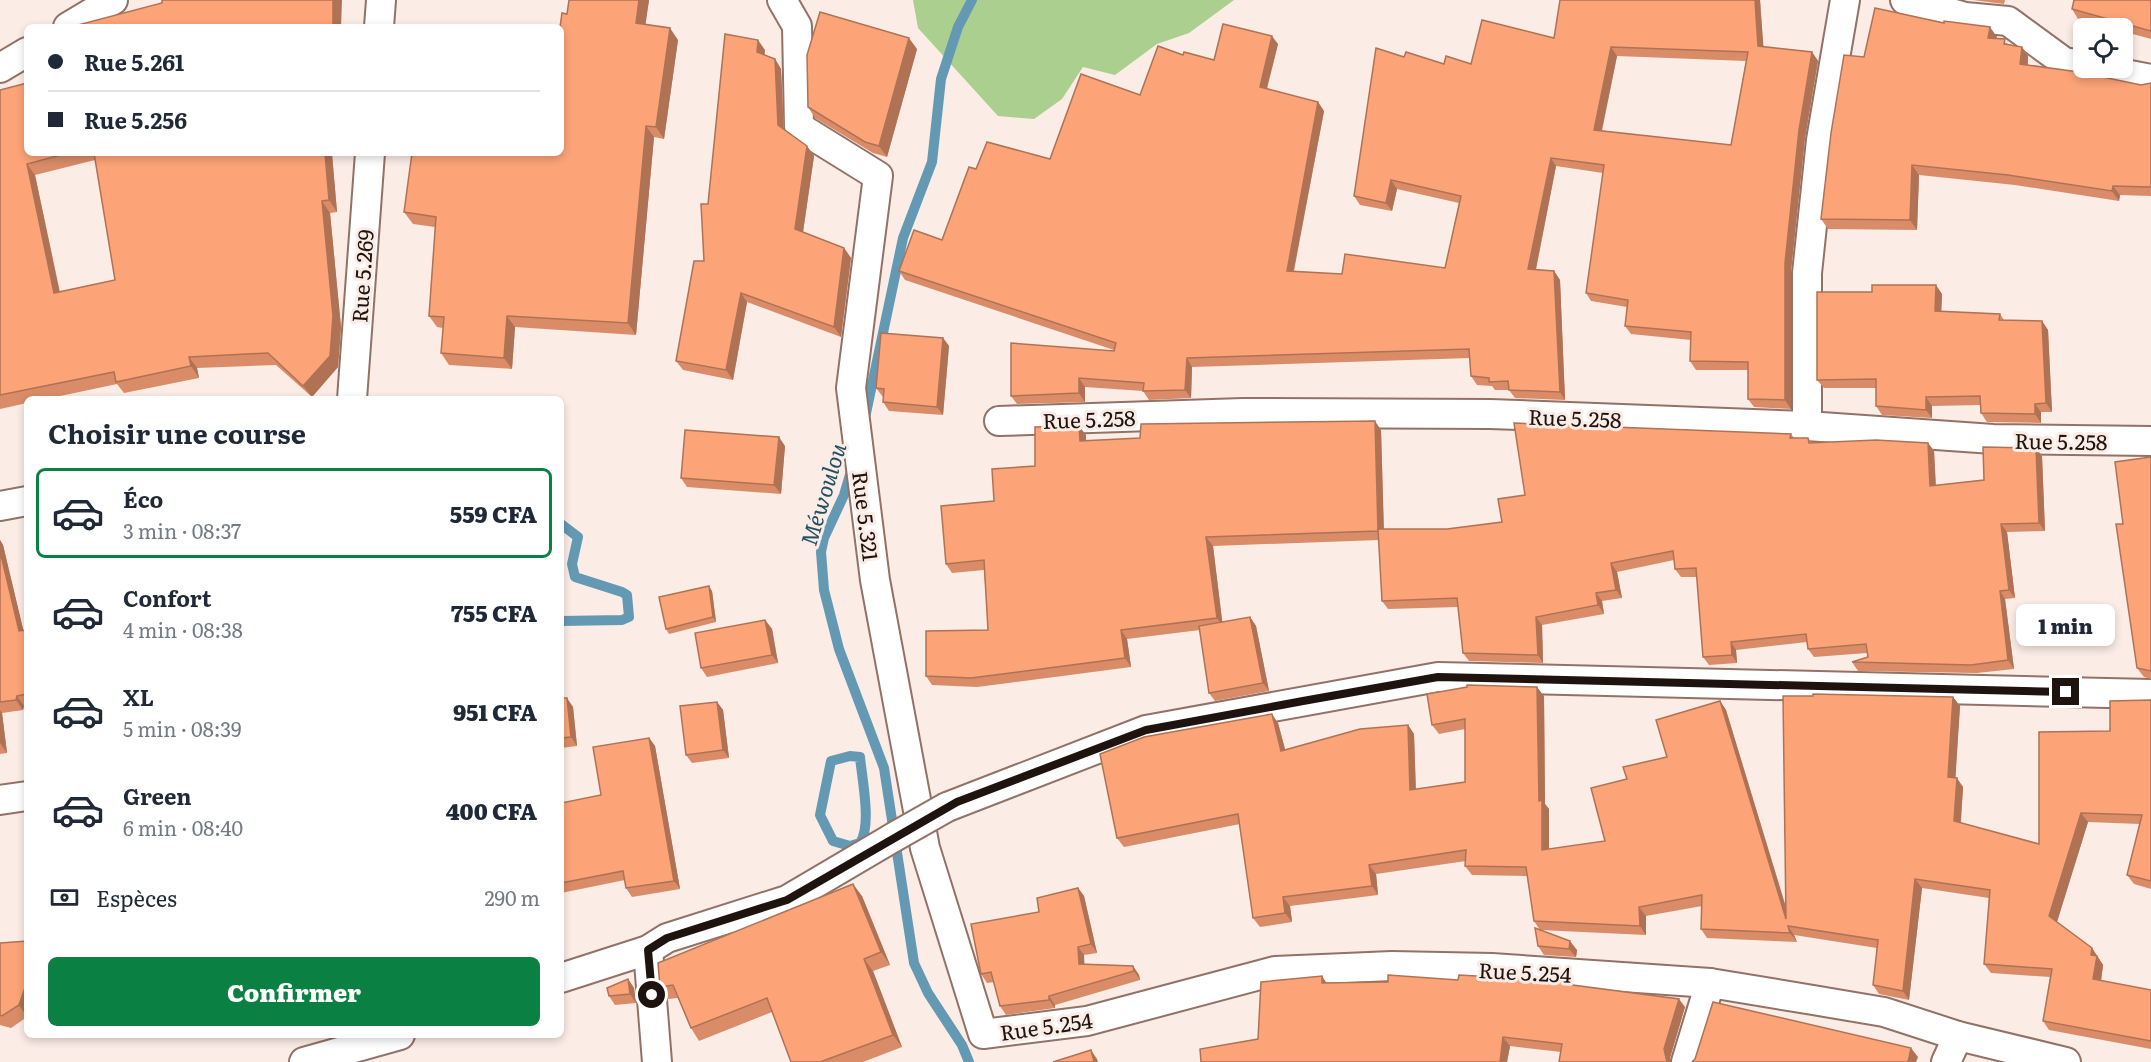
<!DOCTYPE html>
<html lang="fr">
<head>
<meta charset="utf-8">
<style>
  body { margin:0; font-family:Literata,serif; background:#f6f6f7; color:#1f2937; height:100vh; display:flex; flex-direction:column; font-size:22px; white-space:nowrap }
  * { box-sizing:border-box; margin:0 }
  p { font-size:20px; color:#747a83 }
  .icon { flex:none; width:33px; height:33px; fill:none; stroke:currentColor; stroke-width:2; stroke-linecap:round; stroke-linejoin:round }
  .map { position:relative; flex:1; overflow:hidden }
  .side { position:absolute; left:24px; top:396px; width:540px; height:642px; display:flex; flex-direction:column; background:#fff; border-radius:9px; box-shadow:0 3px 9px #0003 }
  .side>* { flex:none }
  .hud { position:absolute; left:24px; top:24px; width:540px; height:132px; border-radius:9px; box-shadow:0 3px 9px #0003; display:grid; align-content:center; height:132px; padding:0 24px; background:#fff }
  .buttons { position:absolute; left:2073px; top:18px; display:grid; gap:12px }
  .buttons a { display:grid; place-items:center; width:60px; height:60px; border-radius:9px; background:#fff; box-shadow:0 3px 9px #0003; font-size:30px }
  .end { position:absolute; width:27px; height:27px; margin:-14px; border:8px solid #1f130f; background:#fff; box-shadow:0 0 0 3px #fff }
  .from { border-radius:50% }
  .bubble { position:absolute; height:42px; border-radius:9px; background:#fff; box-shadow:0 3px 9px #0003; font-size:20px; font-weight:800; line-height:42px; text-align:center }
  .hud b { display:flex; align-items:center; gap:21px; height:57px; font-size:22px }
  .hud b+b { border-top:2px solid #e0e1e3 }
  .hud i { width:15px; height:15px; background:#1f2937 }
  ul { padding:0; list-style:none }
  li { display:flex; align-items:center; gap:18px; height:90px; margin:0 12px 9px; padding:0 12px; border:3px solid transparent; border-radius:9px }
  li div { flex:1 }
  li b { display:block; font-size:22px }
  li em { font-style:normal; font-weight:800 }
  li.current { border-color:#0b8043 }
  li>.icon { width:54px; height:54px; stroke-width:1.5 }
  h2 { padding:0 24px; font-size:27px; line-height:72px }
  .pay { display:flex; align-items:center; gap:15px; height:66px; padding:0 24px; font-size:22px }
  .pay p { margin-inline-start:auto }
  .cta { display:flex; gap:12px; margin-top:auto; padding:12px 24px }
  .cta a { flex:1; height:69px; border-radius:9px; background:#0b8043; color:#fff; font-size:24px; font-weight:800; line-height:69px; text-align:center }
  .map>svg:first-child { display:block }
</style>
</head>
<body>
<div class="map">
<svg width="2151" height="1062" viewBox="0 0 2151 1062">
  <rect width="100%" height="100%" fill="#fbece6"/>
  <polygon fill="#aacf8e" points="913,0 1234,0 1189,33 1157,44 1115,75 1083,67 1062,99 1034,119 998,116 918,28"/>
  <g fill="none" stroke-linecap="round" stroke-linejoin="round">
    <g stroke="#6499b4" stroke-width="10">
      <polyline points="865,418 903,238 932,162 941,79 958,27 972,0"/>
      <polyline points="852,468 844,495 824,538 821,552 824,590 839,649 884,768 914,963 928,993 962,1045 969,1062"/>
      <polyline points="561,524 578,537 572,564 575,577 622,592 627,595 629,617 622,620 561,621"/>
      <path d="M850 756 860 757C862 779 872 826 860 843L850 846 833 841 820 815 831 761Z"/>
    </g>
    <g stroke="#927266" stroke-width="32">
      <g id="minor">
        <polyline points="782,0 797,26 799,127 878,176 851,388 875,580 925,848 983,1034 1087,1021 1275,971 1392,966 1492,968 1710,983 1813,1000 1884,1012 1958,1036 2066,1062"/>
        <polyline points="1905,0 1965,17 2008,21 2064,62 2084,65"/>
        <polyline points="68,27 113,0"/>
        <polyline points="379,27 381,0"/>
        <polyline points="0,68 27,52"/>
        <polyline points="2094,68 2151,79"/>
        <polyline points="352,399 370,153"/>
        <polyline points="999,421 1243,413 1490,414 1807,426 1993,439 2151,441"/>
        <polyline points="1807,426 1807,273 1821,140 1845,0"/>
        <polyline points="0,506 27,501"/>
        <polyline points="0,800 27,796"/>
        <polyline points="947,807 1146,730 1438,677 2151,694"/>
        <polyline points="648,950 657,1062"/>
        <polyline points="561,978 648,950 667,938 787,900 894,837"/>
        <polyline points="304,1062 400,1035"/>
        <polyline points="1686,1062 1710,983"/>
        <polyline points="1946,1062 1958,1036"/>
      </g>
    </g>
    <use href="#minor" stroke="#fff" stroke-width="28"/>
    <g stroke="#927266" stroke-width="32" stroke-linecap="butt">
      <polyline id="minor-bridge" points="894,837 947,807"/>
    </g>
    <use href="#minor-bridge" stroke="#fff" stroke-width="28"/>
  </g>
  <g fill="#d98c67" fill-rule="evenodd">
    <polygon points="569,0 649,0 645,25 678,40 664,139 654,137 636,335 515,327 512,369 449,365 441,353 443,328 437,327 429,316 435,227 413,224 404,212 561,153 567,14"/>
    <path d="M1760 0 1763 47 1812 52 1818 61 1805 138 1791 271V409L1754 407 1748 399V370H1696L1690 361 1691 340 1631 334 1625 326 1627 307 1591 301 1586 293 1603 173 1556 166 1536 270 1554 271 1560 280 1565 400 1515 398 1509 390H1495L1492 386 1477 385 1471 376 1470 358 1192 367 1191 398 1149 400 1143 391 1085 387V402L1017 404 1011 396 1114 351V350L905 280 899 271 942 240 976 169 1050 159 1140 95 1183 55 1214 60 1278 44 1267 89 1318 102 1324 111 1294 271 1342 274 1445 268 1459 203 1397 189 1392 211 1360 205 1354 196 1404 57 1444 64H1471L1554 38ZM1617 56 1746 61 1731 145 1602 131Z"/>
    <polygon points="1973,0 2005,0 2004,4"/>
    <polygon points="2151,0 2151,39 2122,31 2122,28 2113,28 2078,19 2072,9"/>
    <polygon points="1944,23 1997,37 1996,39 2008,44 2022,47 2028,56 2028,65 2141,85 2151,83 2151,196 2120,195 2119,201 2015,185 1919,175 1917,230 1828,229 1821,219 1864,57"/>
    <polygon points="917,49 887,157 873,153 815,118 808,107"/>
    <polygon points="765,50 764,55 775,59 781,69 784,130 807,146 814,156 803,232 844,248 851,258 841,337 747,302 733,380 683,370 676,361"/>
    <path d="M0 90 27 153H354L332 154 337 212 330 213 341 327 338 367 312 397 276 365 197 368 199 378 124 393 117 384 46 399H27V403L0 409ZM95 160 115 280 60 292 35 175Z"/>
    <polygon points="1942,294 1941,311 2000,314 2004,320 2042,321 2048,330 2052,412 2041,412 2041,423 1987,422 1981,413 1981,405 1932,406 1932,418 1882,415 1876,406 1876,388 1824,388 1817,380"/>
    <polygon points="943,338 949,346 943,415 889,411 883,402 883,397 876,388"/>
    <polygon points="1381,430 1384,529 1447,529 1502,522 1525,495 1791,434 1794,438 1808,438 1812,443 1928,443 1934,451 1936,485 1984,480 2036,448 2042,456 2045,531 2007,532 2015,598 2005,599 2014,669 1977,673 1858,671 1852,662 1868,657 1867,653 1814,657 1808,649 1807,642 1736,650 1737,663 1709,665 1703,657 1697,577 1681,577 1675,569 1674,560 1617,572 1622,598 1602,601 1604,614 1542,625 1543,663 1469,661 1463,653 1458,607 1388,609 1382,601 1379,540 1213,546 1222,622 1250,617 1256,626 1269,691 1215,701 1209,693 1200,630 1127,639 1131,667 977,687 932,685 926,676 988,630 984,570 952,573 946,564 994,501 1035,466 1086,435 1086,441"/>
    <polygon points="785,446 781,494 687,487 681,478"/>
    <polygon points="2151,457 2151,679 2144,677 2137,668 2123,524"/>
    <polygon points="0,540 3,545 23,630 27,630 27,706 24,706 23,710 2,713 7,753 0,754"/>
    <polygon points="712,591 716,622 669,634 666,629"/>
    <polygon points="765,620 772,629 778,663 707,677 701,668"/>
    <polygon points="1544,696 1545,804 1549,809 1549,849 1605,841 1627,779 1667,757 1720,701 1726,710 1786,907 1953,697 1960,706 1955,778 1963,787 1961,823 2039,844 2110,731 2151,700 2151,889 2134,884 2127,875 2140,824 2088,822 2057,922 2092,948 2103,965 2101,981 2151,990 2151,1049 2049,1030 2043,1021 2050,977 1991,973 1984,964 1989,898 1922,888 1909,1000 1879,994 1873,985 1877,948 1794,935 1797,942 1707,938 1701,929 1702,906 1646,916 1646,935 1540,930 1534,921 1527,876 1472,875 1465,866 1466,861 1376,874 1378,895 1290,906 1292,922 1260,927 1253,918 1240,824 1124,847 1117,838 1278,723 1285,750 1408,725 1414,734 1416,789 1465,782 1465,729 1439,734 1432,725"/>
    <polygon points="561,698 573,707 577,746 561,748"/>
    <polygon points="717,702 723,710 729,758 692,763 686,755"/>
    <polygon points="649,738 655,746 680,889 632,897 626,888 625,880 561,893 561,803 601,795"/>
    <polygon points="1078,888 1084,896 1097,953 1084,955 1084,964 1133,966 1139,975 1140,980 1055,1005 1055,1008 1006,1015 1000,1006 994,982 987,983 981,974 1039,912"/>
    <polygon points="862,896 890,965 873,971 902,1047 863,1062 791,1062 772,1012 699,1041 691,1028 678,998 668,999 660,987"/>
    <polygon points="1535,928 1577,950 1576,957 1544,955 1538,946"/>
    <polygon points="27,941 27,1017 11,1028 0,1025 0,943"/>
    <polygon points="628,979 634,988 636,1003 615,1005 609,996"/>
    <polygon points="1458,980 1565,981 1567,984 1685,1007 1670,1058 1561,1052 1510,1046 1507,1062 1201,1062 1258,1039 1327,983 1388,982"/>
  </g>
  <g fill="#b07254">
    <polygon points="333,0 342,0 341,27 333,27"/>
    <polygon points="639,0 649,0 644,35 636,23"/>
    <polygon points="1755,0 1760,0 1764,54 1758,46"/>
    <polygon points="1990,27 1997,37 1994,48 1988,38"/>
    <polygon points="670,28 678,40 664,139 656,127"/>
    <polygon points="1272,36 1278,44 1265,95 1260,87"/>
    <polygon points="909,38 917,49 887,157 879,146"/>
    <polygon points="758,40 765,50 764,61 757,52"/>
    <polygon points="1611,47 1617,56 1600,138 1594,130"/>
    <polygon points="2022,47 2028,56 2027,74 2020,64"/>
    <polygon points="1812,52 1818,61 1805,138 1791,271 1791,409 1785,400 1785,263 1799,130"/>
    <polygon points="775,59 781,69 784,135 778,125"/>
    <polygon points="1318,102 1324,111 1292,279 1287,271"/>
    <polygon points="646,126 654,137 636,335 628,323"/>
    <polygon points="807,146 814,156 802,239 795,229"/>
    <polygon points="325,153 331,153 332,154 337,212 329,200"/>
    <polygon points="1551,158 1556,166 1534,278 1528,269"/>
    <polygon points="27,164 35,175 62,304 54,293"/>
    <polygon points="1912,165 1919,175 1917,230 1910,220"/>
    <polygon points="1391,180 1397,189 1392,211 1386,203"/>
    <polygon points="2113,186 2120,195 2119,201 2112,191"/>
    <polygon points="322,201 330,213 341,327 338,367 312,397 303,386"/>
    <polygon points="844,248 851,258 841,337 834,327"/>
    <polygon points="1554,271 1560,280 1565,400 1560,392"/>
    <polygon points="1936,285 1942,294 1941,320 1935,311"/>
    <polygon points="741,293 747,302 733,380 726,370"/>
    <polygon points="507,316 515,327 512,369 504,358"/>
    <polygon points="2042,321 2048,330 2052,412 2046,403"/>
    <polygon points="943,338 949,346 943,415 937,407"/>
    <polygon points="189,357 197,368 199,378 191,366"/>
    <polygon points="1187,358 1192,367 1191,398 1185,390"/>
    <polygon points="1079,378 1085,387 1085,402 1079,393"/>
    <polygon points="1926,397 1932,406 1932,418 1926,410"/>
    <polygon points="2035,404 2041,412 2041,423 2035,414"/>
    <polygon points="1375,421 1381,430 1384,540 1378,531"/>
    <polygon points="1079,426 1086,435 1086,450 1080,441"/>
    <polygon points="779,437 785,446 781,494 774,485"/>
    <polygon points="1928,443 1934,451 1936,494 1930,486"/>
    <polygon points="2036,448 2042,456 2045,531 2039,523"/>
    <polygon points="2001,524 2007,532 2015,598 2009,590"/>
    <polygon points="1206,537 1213,546 1223,627 1217,618"/>
    <polygon points="0,540 3,545 26,641 19,631 0,551"/>
    <polygon points="1611,563 1617,572 1622,598 1616,590"/>
    <polygon points="709,586 712,591 716,622 713,617"/>
    <polygon points="2000,591 2005,599 2014,669 2008,660"/>
    <polygon points="1596,593 1602,601 1604,614 1598,605"/>
    <polygon points="1250,617 1256,626 1269,691 1263,683"/>
    <polygon points="1536,617 1542,625 1543,663 1538,655"/>
    <polygon points="765,620 772,629 778,663 772,655"/>
    <polygon points="1121,630 1127,639 1131,667 1125,658"/>
    <polygon points="1731,642 1736,650 1737,663 1732,655"/>
    <polygon points="1537,687 1544,696 1545,804 1549,809 1549,859 1542,850 1539,801"/>
    <polygon points="17,696 24,706 23,710 16,700"/>
    <polygon points="1953,697 1960,706 1955,786 1948,777"/>
    <polygon points="567,698 573,707 577,746 571,737"/>
    <polygon points="1720,701 1726,710 1792,928 1786,919"/>
    <polygon points="717,702 723,710 729,758 723,750"/>
    <polygon points="0,710 2,713 7,753 0,743"/>
    <polygon points="1272,714 1278,723 1288,760 1281,751"/>
    <polygon points="1408,725 1414,734 1416,799 1410,790"/>
    <polygon points="649,738 655,746 680,889 674,881"/>
    <polygon points="1957,778 1963,787 1960,830 1954,821"/>
    <polygon points="2081,813 2088,822 2056,925 2049,916"/>
    <polygon points="1369,865 1376,874 1378,895 1372,886"/>
    <polygon points="1915,879 1922,888 1909,1000 1903,991"/>
    <polygon points="853,884 862,896 890,965 881,952"/>
    <polygon points="1078,888 1084,896 1097,953 1091,944"/>
    <polygon points="1283,897 1290,906 1292,922 1285,913"/>
    <polygon points="1639,907 1646,916 1646,935 1640,926"/>
    <polygon points="1788,926 1794,935 1797,942 1790,933"/>
    <polygon points="1570,941 1577,950 1576,957 1569,949"/>
    <polygon points="1078,947 1084,955 1085,973 1079,964"/>
    <polygon points="2092,948 2103,965 2100,988 2093,979 2091,955"/>
    <polygon points="864,959 873,971 902,1047 893,1035"/>
    <polygon points="1133,966 1139,975 1140,980 1134,971"/>
    <polygon points="1322,976 1328,985 1322,983"/>
    <polygon points="628,979 634,988 636,1003 630,994"/>
    <polygon points="26,982 27,983 27,1017 19,1005"/>
    <polygon points="1049,996 1055,1005 1055,1008 1049,1000"/>
    <polygon points="1679,999 1685,1007 1670,1058 1671,1062 1667,1062 1664,1049"/>
    <polygon points="1503,1037 1510,1046 1507,1062 1500,1062"/>
    <polygon points="1911,1048 1918,1057 1916,1062 1908,1062"/>
    <polygon points="1091,1050 1097,1059 1098,1062 1094,1062"/>
  </g>
  <g fill="#fca378" stroke="#b07254" stroke-width="1.5" fill-rule="evenodd">
    <polygon points="162,0 333,0 333,27 74,27 74,26 162,3"/>
    <polygon points="569,0 639,0 636,23 670,28 656,127 646,126 628,323 507,316 504,358 441,353 444,317 429,316 436,217 404,212 412,153 561,153 561,27 560,27 562,13 567,14"/>
    <path d="M1560 0H1755L1758 46 1812 52 1799 130 1785 263V400L1748 399V362L1690 361 1691 332 1625 326 1628 300 1586 293 1604 165 1551 158 1528 269 1554 271 1560 392 1509 390 1508 381 1489 382V378L1471 376 1469 349 1187 358 1185 390 1143 391 1144 383 1079 378V393L1011 396V343L1114 351 1116 343 899 271 914 230 942 240 969 167 976 169 987 142 1050 159 1081 74 1140 95 1158 46 1183 55 1184 52 1214 60 1223 24 1272 36 1260 87 1318 102 1287 271 1342 274 1345 254 1445 268 1461 196 1391 180 1386 203 1354 196 1376 48 1404 57 1406 52 1444 64 1446 56 1471 64 1482 20 1554 38ZM1611 47 1748 52 1731 145 1594 130Z"/>
    <polygon points="2074,0 2151,0 2151,31 2072,9"/>
    <polygon points="1875,8 1944,23 1944,21 1990,27 1988,38 2005,39 2004,44 2022,47 2020,64 2079,72 2141,85 2151,83 2151,187 2113,186 2112,191 2008,175 1912,165 1910,220 1821,219 1831,133 1844,55 1864,57"/>
    <polygon points="820,12 909,38 879,146 865,142 808,107 807,55"/>
    <polygon points="725,34 758,40 757,52 775,59 778,125 807,146 795,229 844,248 834,327 741,293 726,370 676,361 694,261 704,261 701,204 708,204"/>
    <polygon points="27,83 27,153 68,153 27,164 54,293 115,280 94,153 325,153 329,200 322,201 333,316 330,356 303,386 268,353 189,357 191,366 116,382 114,372 0,395 0,90"/>
    <polygon points="1872,285 1936,285 1935,311 2000,314 1999,320 2042,321 2046,403 2035,404 2035,414 1981,413 1980,396 1926,397 1926,410 1876,406 1876,379 1817,380 1817,292 1872,292"/>
    <polygon points="881,333 943,338 937,407 883,402 884,389 876,388"/>
    <polygon points="1375,421 1378,531 1206,537 1217,618 1121,630 1125,658 971,678 926,676 926,631 988,630 984,560 946,564 941,506 994,501 992,469 1035,466 1035,427 1079,426 1080,441 1140,438 1141,424"/>
    <polygon points="1514,423 1791,434 1790,438 1808,438 1809,443 1876,440 1928,443 1930,486 1984,480 1983,447 2036,448 2039,523 2001,524 2009,590 2000,591 2008,660 1971,665 1852,662 1868,657 1866,644 1808,649 1806,634 1731,642 1732,655 1703,657 1696,568 1675,569 1673,551 1611,563 1616,590 1596,593 1598,605 1536,617 1538,655 1463,653 1457,598 1382,601 1378,529 1447,529 1502,522 1498,499 1525,495"/>
    <polygon points="685,430 779,437 774,485 681,478"/>
    <polygon points="2151,457 2151,671 2137,668 2116,524 2123,524 2115,462"/>
    <polygon points="0,551 19,631 27,630 27,694 17,696 16,700 0,702"/>
    <polygon points="709,586 713,617 666,629 659,597"/>
    <polygon points="1250,617 1263,683 1209,693 1199,626"/>
    <polygon points="765,620 772,655 701,668 695,633"/>
    <polygon points="1467,685 1537,687 1539,801 1542,800 1542,850 1605,841 1591,788 1627,779 1623,767 1667,757 1656,720 1720,701 1786,919 1783,696 1813,696 1813,694 1953,697 1948,777 1957,778 1954,821 2039,844 2039,732 2110,731 2110,701 2151,700 2151,881 2127,875 2142,815 2081,813 2049,916 2092,948 2091,955 2097,956 2093,979 2151,990 2151,1041 2043,1021 2052,969 1984,964 1990,890 1915,879 1903,991 1873,985 1878,940 1788,926 1790,933 1701,929 1702,895 1639,907 1640,926 1534,921 1526,867 1465,866 1466,850 1369,865 1372,886 1283,897 1285,913 1253,918 1238,814 1117,838 1100,754 1144,737 1272,714 1281,751 1360,729 1408,725 1410,790 1465,782 1465,719 1432,725 1427,694 1467,687"/>
    <polygon points="561,698 567,698 571,737 561,738"/>
    <polygon points="717,702 723,750 686,755 680,706"/>
    <polygon points="649,738 674,881 626,888 623,871 561,883 561,803 601,795 593,747"/>
    <polygon points="853,884 881,952 864,959 893,1035 820,1062 791,1062 767,998 691,1028 673,985 660,987 658,963"/>
    <polygon points="1078,888 1091,944 1078,947 1079,964 1133,966 1134,971 1049,996 1049,1000 1000,1006 991,972 981,974 971,924 1039,912 1037,898"/>
    <polygon points="1535,928 1570,941 1569,949 1538,946"/>
    <polygon points="27,941 27,982 19,1005 2,1016 0,1015 0,943"/>
    <polygon points="1388,975 1458,980 1459,975 1565,981 1565,984 1679,999 1664,1049 1667,1062 1559,1062 1562,1044 1503,1037 1500,1062 1201,1062 1200,1049 1258,1039 1261,982 1322,976 1322,983 1388,982"/>
    <polygon points="628,979 630,994 609,996 607,988"/>
    <polygon points="1713,1002 1911,1048 1908,1062 1692,1062 1695,1059"/>
    <polygon points="1091,1050 1094,1062 1053,1062"/>
  </g>
  <g fill="none" stroke-linecap="round" stroke-linejoin="round">
    <polyline stroke="#1f130f" stroke-width="8" points="652,995 648,950 667,938 787,900 957,802 1146,730 1303,701 1438,677 2066,692"/>
  </g>
  <g text-anchor="middle" dominant-baseline="central" stroke-width="6" stroke-linejoin="round" paint-order="stroke">
    <g font-size="21" fill="#1f130f" stroke="#fbece6">
      <text transform="translate(361 276) rotate(-86)">Rue 5.269</text>
      <text transform="translate(1575 417) rotate(2)">Rue 5.258</text>
      <text transform="translate(1089 418) rotate(-2)">Rue 5.258</text>
      <text transform="translate(2061 440) rotate(1)">Rue 5.258</text>
      <text transform="translate(867 516) rotate(83)">Rue 5.321</text>
      <text transform="translate(1525 971) rotate(3)">Rue 5.254</text>
      <text transform="translate(1046 1025) rotate(-8)">Rue 5.254</text>
    </g>
    <g font-size="22" font-style="italic" fill="#214f63" stroke="#fbece6">
      <text transform="translate(822 494) rotate(-73)">Méwoulou</text>
    </g>
  </g>
</svg>
<div class="buttons">
<a><svg class="icon" aria-label="locate" viewBox="0 0 24 24"><circle cx="12" cy="12" r="6"/><path d="M12 2v4M12 18v4M2 12h4M18 12h4"/></svg></a>
</div>
<i class="end from" style="left:652px;top:995px"></i>
<i class="end" style="left:2066px;top:692px"></i>
<div class="bubble" style="left:2016px;top:604px;width:99px">1 min</div>
<div class="hud">
<b><i class="from"></i>Rue 5.261</b>
<b><i></i>Rue 5.256</b>
</div>
<section class="side">
<h2>Choisir une course</h2>
<ul>
<li class="current"><svg class="icon" aria-label="car" viewBox="0 0 24 24"><path d="M5 17H2v-5l4-1 3-4h7l3 4 3 1v5h-3M9 17h6M6 11h13"/><circle cx="7" cy="17" r="2"/><circle cx="17" cy="17" r="2"/></svg><div><b>Éco</b><p>3 min · 08:37</p></div><em>559 CFA</em></li>
<li><svg class="icon" aria-label="car" viewBox="0 0 24 24"><path d="M5 17H2v-5l4-1 3-4h7l3 4 3 1v5h-3M9 17h6M6 11h13"/><circle cx="7" cy="17" r="2"/><circle cx="17" cy="17" r="2"/></svg><div><b>Confort</b><p>4 min · 08:38</p></div><em>755 CFA</em></li>
<li><svg class="icon" aria-label="car" viewBox="0 0 24 24"><path d="M5 17H2v-5l4-1 3-4h7l3 4 3 1v5h-3M9 17h6M6 11h13"/><circle cx="7" cy="17" r="2"/><circle cx="17" cy="17" r="2"/></svg><div><b>XL</b><p>5 min · 08:39</p></div><em>951 CFA</em></li>
<li><svg class="icon" aria-label="car" viewBox="0 0 24 24"><path d="M5 17H2v-5l4-1 3-4h7l3 4 3 1v5h-3M9 17h6M6 11h13"/><circle cx="7" cy="17" r="2"/><circle cx="17" cy="17" r="2"/></svg><div><b>Green</b><p>6 min · 08:40</p></div><em>400 CFA</em></li>
</ul>
<div class="pay"><svg class="icon" aria-label="cash" viewBox="0 0 24 24"><path d="M3 7h18v10H3z"/><circle cx="12" cy="12" r="2"/></svg>Espèces<p>290 m</p></div>
<div class="cta"><a>Confirmer</a></div>
</section>
</div>
</body>
</html>
